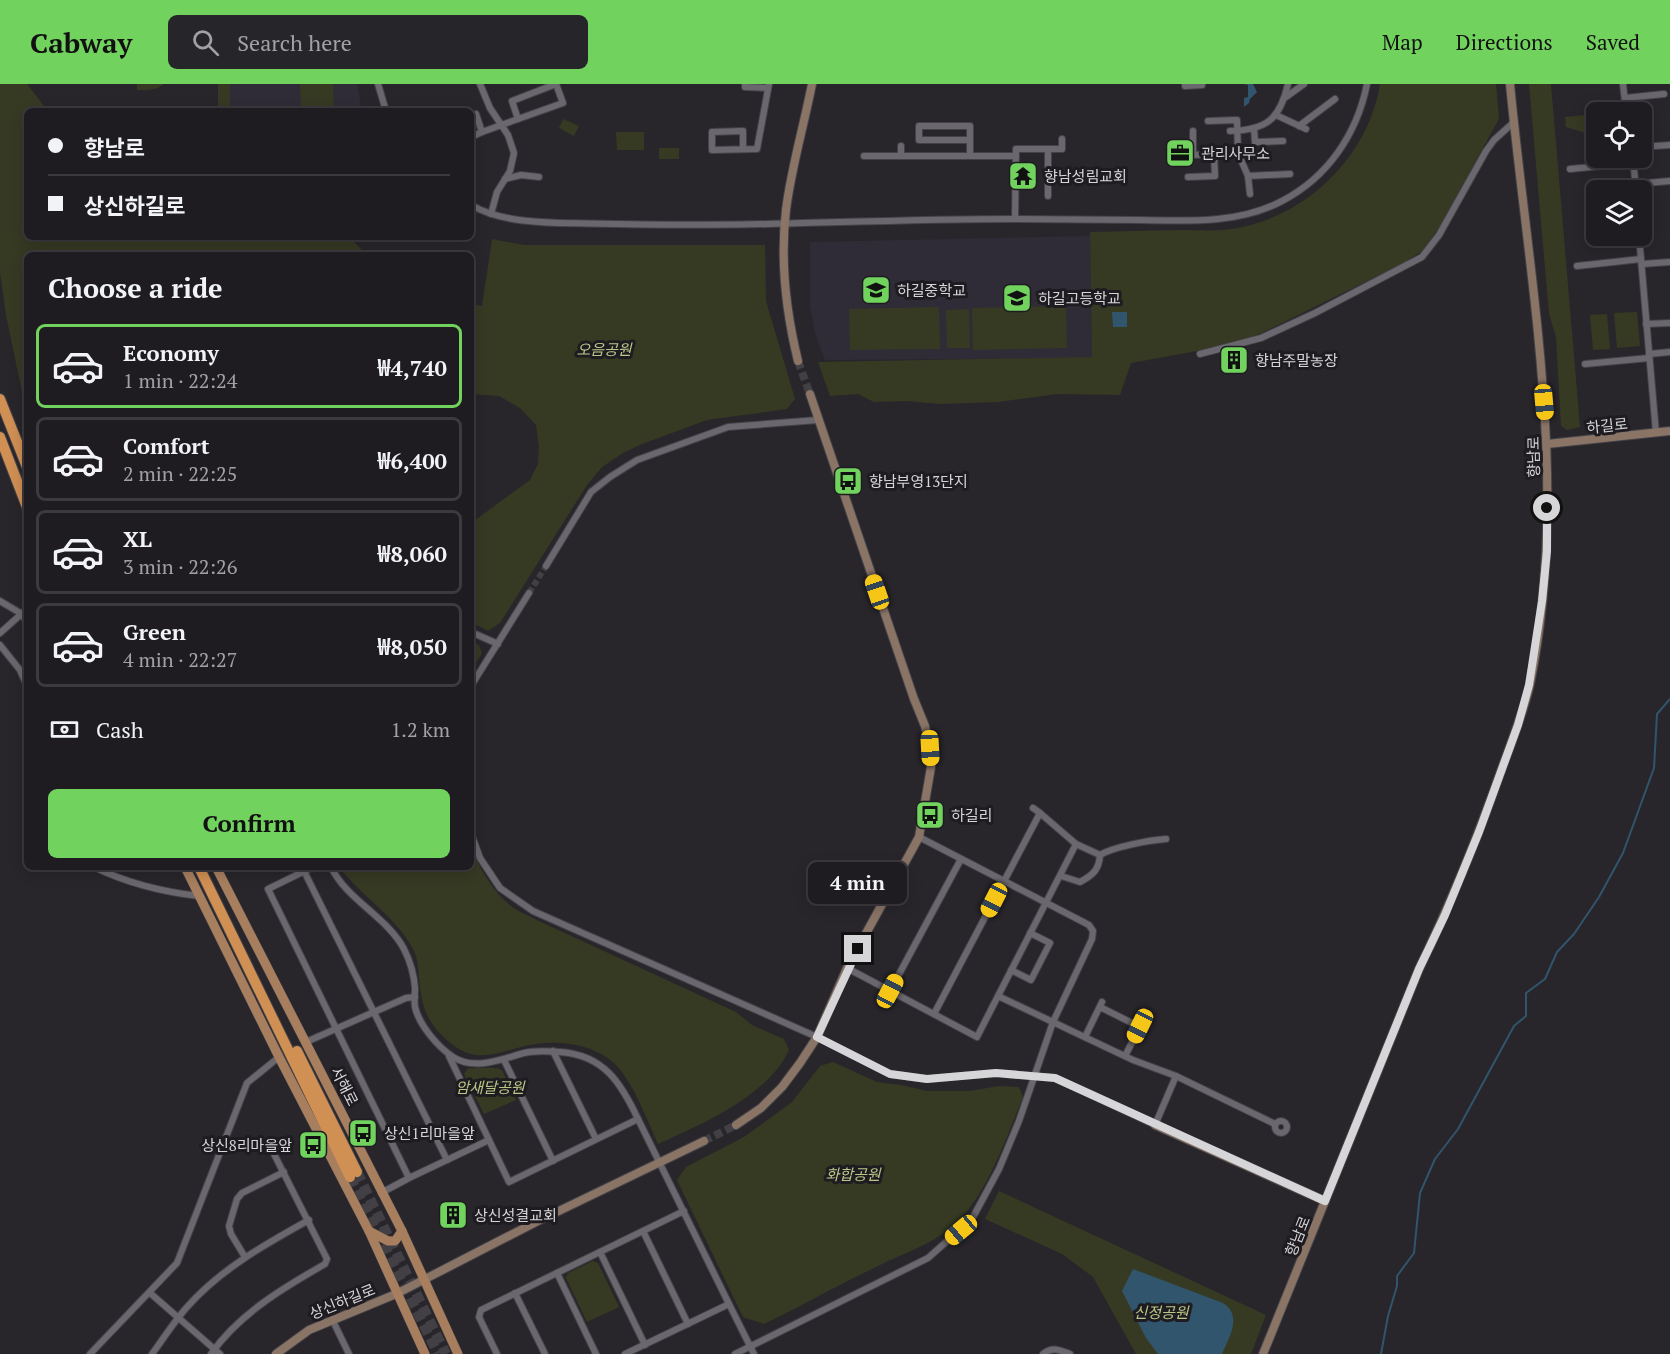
<!DOCTYPE html>
<html lang="en">
<head>
<meta charset="utf-8">
<style>
  body { margin:0; font-family:"PT Serif","Noto Sans KR",serif; background:#262529; color:#f1f3f6; height:100vh; display:flex; flex-direction:column; font-size:22px; white-space:nowrap }
  * { box-sizing:border-box; margin:0 }
  p { font-size:20px; color:#a1a1a5 }
  .icon { flex:none; width:33px; height:33px; fill:none; stroke:currentColor; stroke-width:2; stroke-linecap:round; stroke-linejoin:round }
  .map { position:relative; flex:1; overflow:hidden }
  .sheet { position:absolute; left:24px; top:168px; width:450px; height:618px; display:flex; flex-direction:column; background:#1e1c20; border-radius:9px; box-shadow:0 3px 15px #0003,0 0 0 2px #3c3a3e }
  .sheet>* { flex:none }
  .guide { position:absolute; left:24px; top:24px; width:450px; height:132px; border-radius:9px; box-shadow:0 3px 15px #0003,0 0 0 2px #3c3a3e; display:grid; align-content:center; height:132px; padding:0 24px; background:#1e1c20 }
  .buttons { position:absolute; left:1586px; top:18px; display:grid; gap:12px }
  .buttons a { display:grid; place-items:center; width:66px; height:66px; border-radius:9px; background:#1e1c20; box-shadow:0 3px 15px #0003,0 0 0 2px #3c3a3e; font-size:30px }
  .end { position:absolute; width:27px; height:27px; margin:-14px; border:8px solid #d6d5d8; background:#111; box-shadow:0 0 0 3px #111 }
  .from { border-radius:50% }
  .bubble { position:absolute; height:42px; border-radius:9px; background:#1e1c20; box-shadow:0 3px 15px #0003,0 0 0 2px #3c3a3e; font-size:20px; font-weight:700; line-height:42px; text-align:center }
  .car { position:absolute; width:18px; height:36px; margin:-18px -9px; border-radius:8px; box-shadow:0 0 4px 2px #0007; background:linear-gradient(#f5c518 24%,#345 0 40%,#f5c518 0 76%,#345 0 86%,#f5c518 0) }
  .guide b { display:flex; align-items:center; gap:21px; height:57px; font-size:22px }
  .guide b+b { border-top:2px solid #3c3a3e }
  .guide i { width:15px; height:15px; background:#f1f3f6 }
  ul { padding:0; list-style:none }
  li { display:flex; align-items:center; gap:18px; height:84px; margin:0 12px 9px; padding:0 12px; border:3px solid #3c3a3e; border-radius:9px }
  li div { flex:1 }
  li b { display:block; font-size:22px }
  li em { font-style:normal; font-weight:700 }
  li.on { border-color:#71d35e }
  li>.icon { width:54px; height:54px; stroke-width:1.5 }
  h2 { padding:0 24px; font-size:27px; line-height:72px }
  .pay { display:flex; align-items:center; gap:15px; height:66px; padding:0 24px; font-size:22px }
  .pay p { margin-inline-start:auto }
  .action { display:flex; gap:12px; margin-top:auto; padding:12px 24px }
  .action a { flex:1; height:69px; border-radius:9px; background:#71d35e; color:#111; font-size:24px; font-weight:700; line-height:69px; text-align:center }
  header { display:flex; align-items:center; gap:36px; box-sizing:border-box; height:84px; padding:0 30px; background:#71d35e; color:#111 }
  header strong { font-size:28px }
  nav { display:flex; gap:33px; margin-inline-start:auto; font-size:21px }
  .search { width:420px; height:54px; background:#262529; display:flex; align-items:center; gap:15px; box-sizing:border-box; padding:0 21px; border-radius:9px; color:#a1a1a5; font-size:22px }
  .map>svg:first-child { display:block }
</style>
</head>
<body>
<header>
<strong>Cabway</strong>
<div class="search"><svg class="icon" aria-label="search" viewBox="0 0 24 24"><circle cx="10" cy="10" r="6"/><path d="M15 15l6 6"/></svg>Search here</div>
<nav><a>Map</a><a>Directions</a><a>Saved</a></nav>
</header>
<div class="map">
<svg width="1670" height="1270" viewBox="0 0 1670 1270">
  <rect width="100%" height="100%" fill="#28262b"/>
  <g fill="#302c37">
    <polygon points="230,0 357,0 362,27 230,27"/>
    <polygon points="1090,152 1092,274 825,276 815,249 810,222 810,158"/>
  </g>
  <g fill="#363a23">
    <polygon points="0,0 27,0 48,27 27,27 27,153 349,153 367,171 27,171 27,332 6,231 0,188"/>
    <path d="M137 0H164C155 7 148 6 137 6Z"/>
    <rect x="218" y="0" width="12" height="27"/>
    <polygon points="300,0 333,0 334,27 301,27"/>
    <path d="M1380 0H1496L1499 35 1438 145 1422 167 1402 180 1251 254 1197 267 1131 279 1120 311 1058 310 998 318 940 320 907 317 874 318 858 310 830 312 818 278 1092 273 1090 148C1121 147 1151 147 1182 146 1195 146 1210 147 1223 146 1300 139 1368 76 1380 0Z"/>
    <polygon points="1529,0 1551,0 1580,343 1567,346 1561,342 1556,253 1549,230"/>
    <polygon points="1596,30 1596,47 1585,49 1566,43 1565,33"/>
    <polygon points="563,35 579,42 574,52 559,44"/>
    <polygon points="616,48 644,48 644,66 617,66"/>
    <rect x="659" y="64" width="20" height="11"/>
    <polygon points="492,155 524,161 765,161 766,217 795,315 787,325 707,336 642,360 623,369 602,383 587,401 500,539 488,547 471,538 471,439 530,396 538,380 539,363 536,341 520,324 499,312 471,310 471,220 482,222"/>
    <polygon points="1066,222 1067,264 973,266 972,224"/>
    <polygon points="939,223 940,265 850,266 849,225"/>
    <polygon points="969,225 970,264 947,264 946,226"/>
    <polygon points="1637,228 1640,262 1617,264 1614,229"/>
    <polygon points="1607,230 1610,265 1593,266 1590,231"/>
    <polygon points="471,558 479,561 482,569 471,587"/>
    <path d="M471 762C479 784 492 807 511 822 520 829 532 833 541 838L736 928 752 941 784 955 789 966C768 1012 702 1040 658 1060 647 1036 634 999 615 980 592 958 554 955 525 962 500 968 479 979 456 963 428 943 422 926 419 894 418 885 418 876 414 867 397 833 362 813 339 783H471Z"/>
    <path d="M833 978 877 998 901 1001 927 1007H970L999 1002 1019 1003 1023 1013C1008 1050 990 1101 964 1131 939 1160 902 1169 870 1186 834 1203 800 1223 764 1240L743 1233 677 1096 686 1083 744 1053 792 1018 820 982Z"/>
    <path d="M468 984C478 985 494 982 502 986L516 1016 484 1030 464 990Z"/>
    <polygon points="999,1107 1266,1231 1251,1270 1136,1270 1093,1193 1062,1170 985,1135"/>
    <polygon points="593,1177 598,1179 619,1223 587,1238 566,1194 568,1189"/>
  </g>
  <g fill="#30556c">
    <polygon points="1244,0 1253,0 1257,8 1250,15 1249,19 1244,23 1244,14 1248,13 1248,1"/>
    <polygon points="1112,228 1127,228 1127,243 1113,243"/>
    <path d="M1133 1185 1223 1219C1243 1232 1229 1253 1222 1270H1158L1146 1254 1122 1207Z"/>
  </g>
  <g fill="none" stroke-linecap="round" stroke-linejoin="round">
    <polyline stroke="#30556c" stroke-width="2" points="1381,1270 1388,1232 1397,1202 1397,1192 1414,1169 1420,1109 1435,1075 1458,1045 1514,942 1526,932 1526,909 1545,895 1557,868 1574,850 1599,813 1623,769 1654,684 1657,630 1670,615"/>
    <polyline stroke="#424045" stroke-width="6" stroke-dasharray="6 3" stroke-linecap="butt" points="529,509 546,482"/>
    <g stroke="#424045" stroke-width="8" stroke-dasharray="8 4" stroke-linecap="butt">
      <polyline points="798,277 810,310"/>
      <polyline points="704,1057 736,1041"/>
    </g>
    <g stroke="#424045" stroke-width="10" stroke-dasharray="10 5" stroke-linecap="butt">
      <polyline points="357,1088 446,1270"/>
      <polyline points="350,1093 438,1270"/>
    </g>
    <g stroke="#444247" stroke-width="8">
      <g id="street">
        <polyline points="378,0 386,27"/>
        <polyline points="480,0 490,24 508,51 514,69 510,87 497,108 491,130"/>
        <polygon points="556,0 563,19 518,35 512,17"/>
        <polyline points="745,0 745,3 768,4"/>
        <polyline points="1185,0 1185,2 1202,1"/>
        <polyline points="1623,0 1626,28"/>
        <polyline points="1286,13 1304,0"/>
        <polyline points="1625,14 1664,10"/>
        <polyline points="1276,31 1306,45"/>
        <polyline points="471,32 476,30 482,48 471,53"/>
        <polyline points="1208,37 1237,36 1238,69 1248,92 1290,90"/>
        <polyline points="1299,42 1335,15"/>
        <polyline points="1254,44 1255,58 1283,57"/>
        <polyline points="1193,47 1193,71 1238,69"/>
        <path d="M1230 47C1267 46 1280 35 1288 0"/>
        <polyline points="482,48 518,35"/>
        <polyline points="901,62 901,72"/>
        <polyline points="1641,63 1670,61"/>
        <polyline points="743,65 743,47 712,48 712,66 757,65 769,0"/>
        <polyline points="1048,65 1048,112"/>
        <polyline points="864,72 1016,72"/>
        <polyline points="970,72 970,42 919,42 919,56 970,56"/>
        <polyline points="1633,74 1636,106"/>
        <polyline points="1570,85 1634,79"/>
        <polyline points="1248,92 1250,110"/>
        <polyline points="1188,93 1215,92 1214,70"/>
        <polyline points="505,95 521,91 539,93"/>
        <polyline points="1635,100 1670,97"/>
        <path d="M471 121C497 136 530 138 559 139 629 140 698 142 768 140 850 138 931 135 1013 135 1055 135 1098 136 1140 136 1188 137 1239 140 1282 117 1328 93 1357 50 1367 0"/>
        <polyline points="1015,135 1016,65 1062,65 1062,55"/>
        <polyline points="1639,152 1656,349"/>
        <polyline points="1642,180 1670,178"/>
        <polyline points="1577,182 1641,175"/>
        <polyline points="1646,240 1670,239"/>
        <polyline points="1200,270 1261,254 1315,229 1422,173 1439,151 1486,67 1494,56 1514,38"/>
        <polyline points="1649,270 1670,268"/>
        <polyline points="1585,280 1649,274"/>
        <polyline points="546,482 591,408 610,393 637,376 728,343 818,336"/>
        <polyline points="0,517 22,530 27,539"/>
        <polyline points="471,548 498,560"/>
        <polyline points="0,549 27,525"/>
        <polyline points="0,561 20,586 27,602"/>
        <polyline points="471,602 529,509"/>
        <polyline points="471,749 480,774 500,804 533,827 817,953 890,990 927,995 996,989 1055,994 1155,1041 1176,992"/>
        <path d="M1100 771C1113 763 1150 756 1166 755"/>
        <path d="M94 783C127 799 163 808 199 812"/>
        <polyline points="313,783 268,805 409,1094 489,1056 449,972"/>
        <path d="M331 783C347 816 387 833 404 865 410 877 414 890 415 904 415 910 414 917 415 923 419 941 438 963 453 973 475 987 502 975 524 969 536 966 548 967 560 968 604 971 621 999 638 1035L509 1098 489 1056"/>
        <polyline points="304,787 447,1076"/>
        <path d="M1061 792 1080 798C1093 791 1099 786 1100 771L1076 760"/>
        <polyline points="847,884 977,953 1076,760 1040,729"/>
        <polyline points="1011,886 1031,896 1050,859 1030,849"/>
        <polyline points="890,907 961,775"/>
        <polyline points="998,912 1133,976 1176,992 1275,1040"/>
        <polyline points="1100,923 1140,943 1125,972"/>
        <polyline points="934,930 1040,729 1033,724"/>
        <polyline points="1085,953 1102,918"/>
        <polyline points="306,958 374,928 406,914 415,913"/>
        <polyline points="553,967 596,1055"/>
        <polyline points="504,976 553,1077"/>
        <circle cx="1281" cy="1043" r="6"/>
        <polyline points="381,1109 409,1094"/>
        <polyline points="643,1147 688,1240"/>
        <polyline points="600,1168 645,1261"/>
        <polyline points="245,1173 231,1150 229,1142 237,1115 242,1109 284,1088"/>
        <polyline points="557,1189 596,1270"/>
        <polyline points="150,1209 220,1270"/>
        <polyline points="515,1209 545,1270"/>
        <polyline points="729,1220 754,1270"/>
        <polyline points="332,1235 349,1270"/>
        <polyline points="90,1270 177,1179 247,999 279,973"/>
        <path d="M152 1270C164 1254 175 1236 188 1222 222 1184 266 1160 309 1136"/>
        <path d="M211 1270C239 1230 283 1204 325 1180L327 1175 271 1064"/>
        <polyline points="497,1270 479,1233 481,1226 684,1127"/>
        <polyline points="625,1270 729,1220 638,1035"/>
        <polyline points="735,1270 928,1174 972,1135 999,1085 1019,1037 1053,938 1092,855 1093,847 1089,841 919,753"/>
        <path d="M1043 1270C1052 1262 1060 1266 1070 1270"/>
      </g>
    </g>
    <g stroke="#444247" stroke-width="10">
      <g id="secondary">
        <path d="M798 277C786 228 780 177 786 126 791 85 804 41 812 0"/>
        <polyline points="1547,360 1670,347"/>
        <polyline points="736,1041 761,1024 782,1003 800,979 817,953 847,884 919,753 931,683 930,664 925,642 914,615 810,310"/>
        <polyline points="1155,1041 1325,1117"/>
        <polyline points="276,1270 309,1246 396,1210 536,1138 704,1057"/>
        <path d="M1263 1270 1419 885C1450 821 1477 755 1501 687 1511 659 1523 630 1530 600 1571 401 1529 199 1510 0"/>
      </g>
    </g>
    <g stroke="#444247" stroke-width="10">
      <g id="primary">
        <polyline points="185,783 279,973 369,1147 425,1270"/>
        <polyline points="216,783 402,1147 458,1270"/>
        <polyline points="369,1147 388,1157 395,1157 402,1147"/>
      </g>
    </g>
    <g stroke="#444247" stroke-width="12">
      <g id="highway">
        <polyline points="0,315 27,383"/>
        <polyline points="0,353 27,423"/>
        <polyline points="199,783 350,1093"/>
        <polyline points="297,967 357,1088"/>
      </g>
    </g>
    <use href="#street" stroke="#6a686e" stroke-width="6"/>
    <use href="#secondary" stroke="#897466" stroke-width="8"/>
    <use href="#primary" stroke="#a77f5e" stroke-width="9"/>
    <use href="#highway" stroke="#d08f53" stroke-width="10"/>
  </g>
  <g fill="none" stroke-linecap="round" stroke-linejoin="round">
    <polyline stroke="#d6d5d8" stroke-width="8" points="858,865 817,953 890,990 927,995 996,989 1055,994 1325,1117 1419,885 1445,831 1479,748 1518,641 1529,601 1542,517 1547,467 1547,424"/>
  </g>
  <defs>
    <g id="office-square" transform="scale(1.5)"><rect x="-9" y="-9" width="18" height="18" rx="4" fill="#71d35e" stroke="#1e1c21"/><path d="M-6-3h4V-5.5h4V-3h4V5H-6ZM-1-4.5V-3h2v-1.5ZM-6 0V1H6V0Z" fill="#111"/></g>
    <g id="temple-square" transform="scale(1.5)"><rect x="-9" y="-9" width="18" height="18" rx="4" fill="#71d35e" stroke="#1e1c21"/><path d="M0-6L5-2H3V0L6.5 2.5H4V6H1.5V3h-3V6H-4V2.5H-6.5L-3 0V-2H-5Z" fill="#111"/></g>
    <g id="school-square" transform="scale(1.5)"><rect x="-9" y="-9" width="18" height="18" rx="4" fill="#71d35e" stroke="#1e1c21"/><path d="M0-5L7-2L0 1L-7-2ZM-4 1L0 2.5L4 1V4Q0 6-4 4Z" fill="#111"/></g>
    <g id="building-square" transform="scale(1.5)"><rect x="-9" y="-9" width="18" height="18" rx="4" fill="#71d35e" stroke="#1e1c21"/><path d="M-4-6H4V6H1V3H-1V6H-4ZM-2.5-4.3h1.7v1.8h-1.7ZM.8-4.3h1.7v1.8H.8ZM-2.5-1h1.7V.8h-1.7ZM.8-1h1.7V.8H.8Z" fill="#111"/></g>
    <g id="bus-square" transform="scale(1.5)"><rect x="-9" y="-9" width="18" height="18" rx="4" fill="#71d35e" stroke="#1e1c21"/><path d="M-5-6H5V4H4V6H2V4H-2V6H-4V4H-5ZM-3.5-4V0h7V-4ZM-3.5 1.2v1.5H-2V1.2ZM2 1.2v1.5H3.5V1.2Z" fill="#111"/></g>
  </defs>
  <g fill-rule="evenodd">
    <use href="#office-square" x="1180" y="69"/>
    <use href="#temple-square" x="1023" y="92"/>
    <use href="#school-square" x="876" y="206"/>
    <use href="#school-square" x="1017" y="214"/>
    <use href="#building-square" x="1234" y="276"/>
    <use href="#bus-square" x="848" y="397"/>
    <use href="#bus-square" x="930" y="731"/>
    <use href="#bus-square" x="363" y="1049"/>
    <use href="#bus-square" x="313" y="1061"/>
    <use href="#building-square" x="453" y="1131"/>
  </g>
  <g text-anchor="middle" dominant-baseline="central" stroke-width="6" stroke-linejoin="round" paint-order="stroke">
    <g font-size="15" fill="#d6d5d8" stroke="#1e1c21" text-anchor="start">
      <text x="1201" y="69">관리사무소</text>
      <text x="1044" y="92">향남성림교회</text>
      <text x="897" y="206">하길중학교</text>
      <text x="1038" y="214">하길고등학교</text>
      <text x="1255" y="276">향남주말농장</text>
      <text x="869" y="397">향남부영13단지</text>
      <text x="951" y="731">하길리</text>
      <text x="384" y="1049">상신1리마을앞</text>
      <text x="292" y="1061" text-anchor="end">상신8리마을앞</text>
      <text x="474" y="1131">상신성결교회</text>
    </g>
    <g font-size="15" font-style="italic" fill="#bac786" stroke="#1e1c21">
      <text x="604" y="265">오음공원</text>
      <text x="490" y="1003">암새달공원</text>
      <text x="853" y="1090">화합공원</text>
      <text x="1161" y="1228">신정공원</text>
    </g>
    <g font-size="15" fill="#d6d5d8" stroke="#1e1c21">
      <text transform="translate(1607 341) rotate(-6)">하길로</text>
      <text transform="translate(1533 373) rotate(-91)">향남로</text>
      <text transform="translate(345 1002) rotate(63)">서해로</text>
      <text transform="translate(1297 1152) rotate(-68)">향남로</text>
      <text transform="translate(342 1217) rotate(-22)">상신하길로</text>
    </g>
  </g>
</svg>
<div class="buttons">
<a><svg class="icon" aria-label="locate" viewBox="0 0 24 24"><circle cx="12" cy="12" r="6"/><path d="M12 2v4M12 18v4M2 12h4M18 12h4"/></svg></a>
<a><svg class="icon" aria-label="layers" viewBox="0 0 24 24"><path d="M12 4l9 5-9 5-9-5zM3 14l9 5 9-5"/></svg></a>
</div>
<i class="end from" style="left:1547px;top:424px"></i>
<i class="end" style="left:858px;top:865px"></i>
<div class="bubble" style="left:808px;top:778px;width:99px">4 min</div>
<i class="car" style="left:1544px;top:318px;rotate:175deg"></i>
<i class="car" style="left:877px;top:508px;rotate:341deg"></i>
<i class="car" style="left:930px;top:664px;rotate:177deg"></i>
<i class="car" style="left:994px;top:816px;rotate:207deg"></i>
<i class="car" style="left:890px;top:907px;rotate:28deg"></i>
<i class="car" style="left:1140px;top:942px;rotate:206deg"></i>
<i class="car" style="left:961px;top:1146px;rotate:230deg"></i>
<div class="guide">
<b><i class="from"></i>향남로</b>
<b><i></i>상신하길로</b>
</div>
<section class="sheet">
<h2>Choose a ride</h2>
<ul>
<li class="on"><svg class="icon" aria-label="car" viewBox="0 0 24 24"><path d="M5 17H2v-5l4-1 3-4h7l3 4 3 1v5h-3M9 17h6M6 11h13"/><circle cx="7" cy="17" r="2"/><circle cx="17" cy="17" r="2"/></svg><div><b>Economy</b><p>1 min · 22:24</p></div><em>₩4,740</em></li>
<li><svg class="icon" aria-label="car" viewBox="0 0 24 24"><path d="M5 17H2v-5l4-1 3-4h7l3 4 3 1v5h-3M9 17h6M6 11h13"/><circle cx="7" cy="17" r="2"/><circle cx="17" cy="17" r="2"/></svg><div><b>Comfort</b><p>2 min · 22:25</p></div><em>₩6,400</em></li>
<li><svg class="icon" aria-label="car" viewBox="0 0 24 24"><path d="M5 17H2v-5l4-1 3-4h7l3 4 3 1v5h-3M9 17h6M6 11h13"/><circle cx="7" cy="17" r="2"/><circle cx="17" cy="17" r="2"/></svg><div><b>XL</b><p>3 min · 22:26</p></div><em>₩8,060</em></li>
<li><svg class="icon" aria-label="car" viewBox="0 0 24 24"><path d="M5 17H2v-5l4-1 3-4h7l3 4 3 1v5h-3M9 17h6M6 11h13"/><circle cx="7" cy="17" r="2"/><circle cx="17" cy="17" r="2"/></svg><div><b>Green</b><p>4 min · 22:27</p></div><em>₩8,050</em></li>
</ul>
<div class="pay"><svg class="icon" aria-label="cash" viewBox="0 0 24 24"><path d="M3 7h18v10H3z"/><circle cx="12" cy="12" r="2"/></svg>Cash<p>1.2 km</p></div>
<div class="action"><a>Confirm</a></div>
</section>
</div>
</body>
</html>
